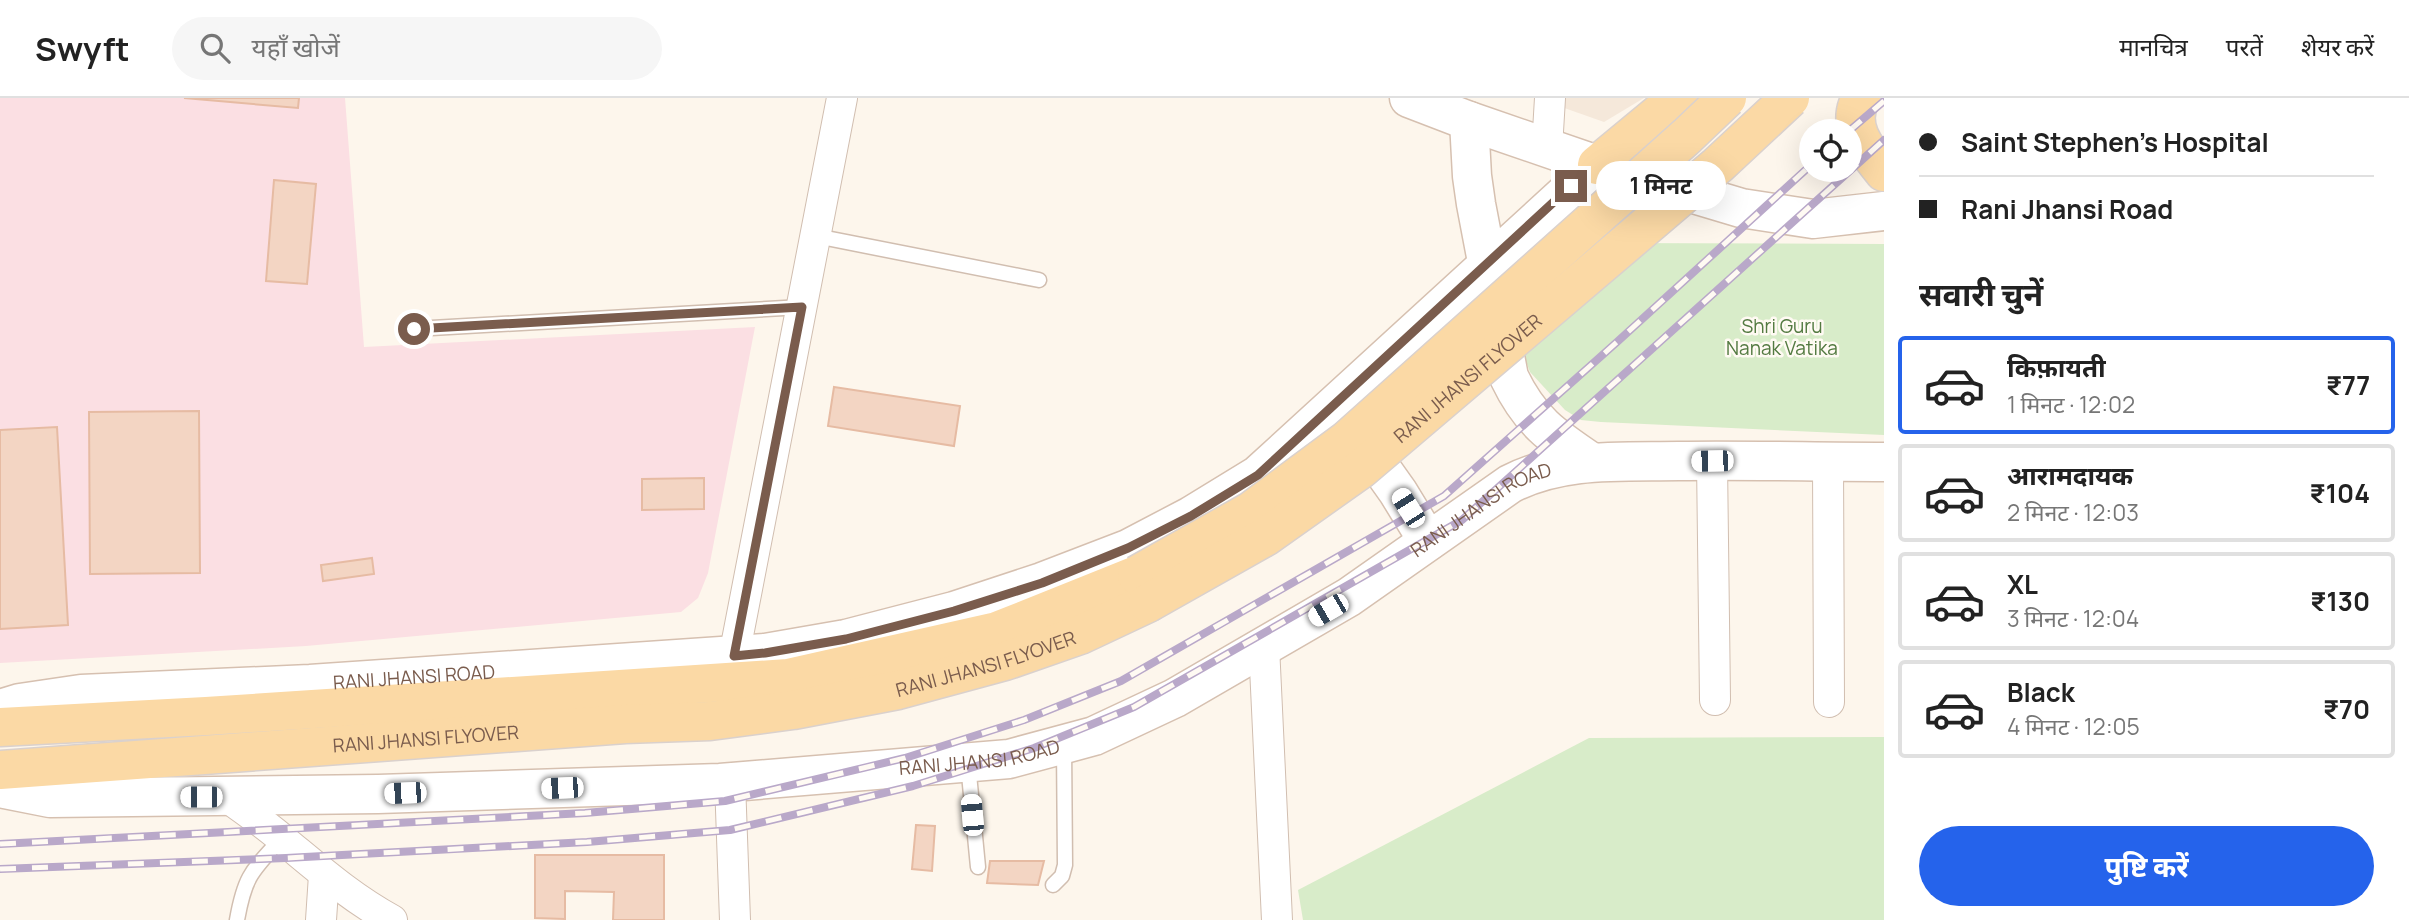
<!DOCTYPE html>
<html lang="hi">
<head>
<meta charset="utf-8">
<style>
  body { margin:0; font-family:Manrope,"Noto Sans Devanagari",sans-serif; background:#f6f6f6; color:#222; height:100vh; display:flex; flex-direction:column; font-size:26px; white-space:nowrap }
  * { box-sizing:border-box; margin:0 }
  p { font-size:23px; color:#767676 }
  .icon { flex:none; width:38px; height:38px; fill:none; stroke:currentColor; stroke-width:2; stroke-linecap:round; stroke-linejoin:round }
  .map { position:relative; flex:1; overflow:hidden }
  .panel { display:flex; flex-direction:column; background:#fff; width:525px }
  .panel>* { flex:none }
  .hud { display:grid; align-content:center; height:154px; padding:0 35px; background:#fff }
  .fabs { position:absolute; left:1799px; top:21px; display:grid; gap:14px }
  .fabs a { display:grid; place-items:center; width:63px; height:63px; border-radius:50%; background:#fff; box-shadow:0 7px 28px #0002; font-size:35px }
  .end { position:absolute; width:32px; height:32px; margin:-16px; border:9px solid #7a5c4d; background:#fff; box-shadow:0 0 0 4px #fff }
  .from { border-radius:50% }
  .bubble { position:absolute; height:49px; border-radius:24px; background:#fff; box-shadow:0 7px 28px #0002; font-size:23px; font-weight:700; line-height:49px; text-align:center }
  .car { position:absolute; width:21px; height:42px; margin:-21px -10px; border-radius:9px; box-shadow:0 0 5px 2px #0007; background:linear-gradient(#fff 24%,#345 0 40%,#fff 0 76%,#345 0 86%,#fff 0) }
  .hud b { display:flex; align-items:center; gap:24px; height:66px; font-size:26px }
  .hud b+b { border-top:2px solid #e0e0e0 }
  .hud i { width:18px; height:18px; background:#222 }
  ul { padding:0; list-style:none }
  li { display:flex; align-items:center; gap:21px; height:98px; margin:0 14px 10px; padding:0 21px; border:4px solid #e0e0e0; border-radius:7px }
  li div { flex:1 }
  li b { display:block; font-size:26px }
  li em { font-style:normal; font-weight:700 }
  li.on { border-color:#2563eb }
  li>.icon { width:63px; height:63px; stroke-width:1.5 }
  h2 { padding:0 35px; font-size:32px; line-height:84px }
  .primary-button { display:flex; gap:14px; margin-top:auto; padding:14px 35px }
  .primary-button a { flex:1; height:80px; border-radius:42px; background:#2563eb; color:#fff; font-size:28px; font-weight:700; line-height:80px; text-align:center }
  header { display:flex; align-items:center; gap:42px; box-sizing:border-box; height:98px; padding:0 35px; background:#fff; border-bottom:2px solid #e0e0e0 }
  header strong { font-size:33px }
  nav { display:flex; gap:38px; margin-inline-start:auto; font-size:24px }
  .search { width:490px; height:63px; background:#f6f6f6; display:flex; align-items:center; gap:18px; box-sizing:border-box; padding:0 24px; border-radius:38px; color:#767676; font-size:26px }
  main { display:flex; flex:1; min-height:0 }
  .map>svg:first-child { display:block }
</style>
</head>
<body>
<header>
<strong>Swyft</strong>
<div class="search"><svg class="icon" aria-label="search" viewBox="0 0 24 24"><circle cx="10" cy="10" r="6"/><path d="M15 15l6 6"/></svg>यहाँ खोजें</div>
<nav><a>मानचित्र</a><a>परतें</a><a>शेयर करें</a></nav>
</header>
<main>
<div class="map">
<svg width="1884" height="822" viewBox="0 0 1884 822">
  <rect width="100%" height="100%" fill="#fdf6ec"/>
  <polygon fill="#f5e8da" points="1536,0 1644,0 1604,24"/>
  <polygon fill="#fbdfe3" points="0,0 345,0 364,249 755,229 708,475 698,500 681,514 306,548 0,565"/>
  <g fill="#d8ecc9">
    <polygon points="1607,145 1884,146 1884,337 1601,324 1581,322 1565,312 1530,274 1518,242 1575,153"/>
    <polygon points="1884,639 1884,822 1303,822 1298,792 1589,640"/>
  </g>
  <g fill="#f3d5c3" stroke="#e6bba3" stroke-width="2">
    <polygon points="184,0 299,0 298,10"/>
    <polygon points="274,82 316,86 307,186 266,183"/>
    <polygon points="834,289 960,308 954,348 828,328"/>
    <polygon points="199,313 200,475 90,476 89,314"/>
    <polygon points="57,329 68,527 0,531 0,332"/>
    <polygon points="704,380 704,411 642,412 642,381"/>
    <polygon points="372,460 374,476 323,483 321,467"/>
    <polygon points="916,727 935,728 932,773 912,771"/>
    <polygon points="535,757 664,757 664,822 613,822 614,794 565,793 565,821 535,820"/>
    <polygon points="990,763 1044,763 1038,787 987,785"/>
  </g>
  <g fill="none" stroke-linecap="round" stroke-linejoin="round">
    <g stroke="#d1beb0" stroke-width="17">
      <g id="lane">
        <polyline points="816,138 1039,182"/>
        <polyline points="414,231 802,209"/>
        <polyline points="968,666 978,769"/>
        <polyline points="1053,787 1062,778 1065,767 1064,647"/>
        <path d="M237 822C245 777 252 773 282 740"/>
      </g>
    </g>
    <g stroke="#d1beb0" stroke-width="32">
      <g id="street">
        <polyline points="1547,50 1550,0"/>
        <polyline points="1712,363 1715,602"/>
        <polyline points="1828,364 1829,604"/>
        <polyline points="1264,548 1277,822"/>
        <polyline points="734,558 842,0"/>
        <polyline points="730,684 735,822"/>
        <path d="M227 699C247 714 268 728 287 745 321 773 353 801 392 822"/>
        <polyline points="321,822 324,777"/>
      </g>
    </g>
    <g stroke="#d6c0b0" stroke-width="41">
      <g id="secondary">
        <polyline points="1409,0 1469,23 1597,67 1741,110 1813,121 1884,113"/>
        <path d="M1469 23 1472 78 1476 106 1509 279C1530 323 1552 338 1591 364"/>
        <polyline points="1354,332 1398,394 1428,443"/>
        <path id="s1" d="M0 611 20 605 81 596 310 586 765 555 846 541 954 513 1042 484 1128 451 1191 418 1258 377 1597 67"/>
        <path id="s2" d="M0 690 50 700 378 696 720 685 1009 661 1094 638 1175 600 1349 499 1510 386C1562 359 1622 364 1679 363 1747 362 1816 364 1884 364"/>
      </g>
    </g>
    <g stroke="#dad1cd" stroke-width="41">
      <g id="primary">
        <path d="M1861 0C1845 28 1867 53 1884 74"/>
        <polyline points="1597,67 1678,0"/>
        <polyline points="0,629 206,618 788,580 997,533 1137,477"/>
        <path id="s3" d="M0 672 625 626 710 623 793 612 898 592 1005 563 1080 537 1148 505"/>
      </g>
    </g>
    <use href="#lane" stroke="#fff" stroke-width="14"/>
    <use href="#street" stroke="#fff" stroke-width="30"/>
    <use href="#secondary" stroke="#fff" stroke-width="38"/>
    <use href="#primary" stroke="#fbd9a5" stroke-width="38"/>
    <g stroke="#b9a8c9" stroke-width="8">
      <g id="rail">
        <polyline points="1849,33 1884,3"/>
        <polyline points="0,746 585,715 725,703 905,660 1024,622 1121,583 1444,398 1617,244 1811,67"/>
        <polyline points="0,771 286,760 587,744 730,732 913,688 1034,650 1134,609 1462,422 1884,42"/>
      </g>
    </g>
    <use href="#rail" stroke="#fffaf3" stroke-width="5" stroke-dasharray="16" stroke-linecap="butt"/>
    <g stroke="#dad1cd" stroke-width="41" stroke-linecap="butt">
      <g id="primary-bridge">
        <polyline points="1137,477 1251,413 1347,342 1687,38 1727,0"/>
        <path id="s4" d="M1148 505 1265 439 1361 371 1718 67 1790 0"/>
      </g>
    </g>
    <use href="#primary-bridge" stroke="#fbd9a5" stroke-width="38"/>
  </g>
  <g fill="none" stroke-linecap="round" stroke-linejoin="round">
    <polyline stroke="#7a5c4d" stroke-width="9" points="414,231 802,209 734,558 765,555 846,541 954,513 1042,485 1128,450 1191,418 1258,377 1571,88"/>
  </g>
  <g text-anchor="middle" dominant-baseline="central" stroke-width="5" stroke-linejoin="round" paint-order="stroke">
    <g font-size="19" fill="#537a41" stroke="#fffaf3">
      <text x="1782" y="228">Shri Guru<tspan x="1782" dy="22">Nanak Vatika</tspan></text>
    </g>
    <g font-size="19" fill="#7a5c4d" stroke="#fffaf3">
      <text stroke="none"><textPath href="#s4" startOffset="392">RANI JHANSI FLYOVER</textPath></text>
      <text stroke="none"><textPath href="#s2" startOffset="1549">RANI JHANSI ROAD</textPath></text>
      <text stroke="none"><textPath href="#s3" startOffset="994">RANI JHANSI FLYOVER</textPath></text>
      <text stroke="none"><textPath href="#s1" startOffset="416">RANI JHANSI ROAD</textPath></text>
      <text stroke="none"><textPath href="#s3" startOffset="427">RANI JHANSI FLYOVER</textPath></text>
      <text stroke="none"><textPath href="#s2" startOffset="982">RANI JHANSI ROAD</textPath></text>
    </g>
  </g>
</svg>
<div class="fabs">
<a><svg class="icon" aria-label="locate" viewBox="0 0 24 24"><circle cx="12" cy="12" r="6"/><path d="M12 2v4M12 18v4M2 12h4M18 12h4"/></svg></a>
</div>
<i class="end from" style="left:414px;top:231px"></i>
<i class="end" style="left:1571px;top:88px"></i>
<div class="bubble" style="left:1596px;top:63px;width:130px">1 मिनट</div>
<i class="car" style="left:1712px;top:363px;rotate:269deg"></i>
<i class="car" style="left:1408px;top:410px;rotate:328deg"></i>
<i class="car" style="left:1328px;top:512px;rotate:240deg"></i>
<i class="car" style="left:562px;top:690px;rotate:268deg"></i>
<i class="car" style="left:405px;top:695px;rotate:268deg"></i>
<i class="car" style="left:201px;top:699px;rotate:270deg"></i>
<i class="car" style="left:972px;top:717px;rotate:355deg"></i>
</div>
<section class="panel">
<div class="hud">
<b><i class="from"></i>Saint Stephen's Hospital</b>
<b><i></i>Rani Jhansi Road</b>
</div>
<h2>सवारी चुनें</h2>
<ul>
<li class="on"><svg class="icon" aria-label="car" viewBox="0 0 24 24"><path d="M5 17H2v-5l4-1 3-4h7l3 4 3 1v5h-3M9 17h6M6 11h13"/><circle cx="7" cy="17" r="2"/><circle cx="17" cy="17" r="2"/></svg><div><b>किफ़ायती</b><p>1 मिनट · 12:02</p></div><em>₹77</em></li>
<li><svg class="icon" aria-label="car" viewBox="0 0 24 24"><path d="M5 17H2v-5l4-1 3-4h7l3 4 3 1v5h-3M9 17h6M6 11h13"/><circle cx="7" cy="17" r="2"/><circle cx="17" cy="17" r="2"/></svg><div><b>आरामदायक</b><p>2 मिनट · 12:03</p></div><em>₹104</em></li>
<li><svg class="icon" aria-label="car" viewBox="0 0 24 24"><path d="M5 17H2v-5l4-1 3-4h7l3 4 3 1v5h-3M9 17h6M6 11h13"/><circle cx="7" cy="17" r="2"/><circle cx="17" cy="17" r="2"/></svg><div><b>XL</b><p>3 मिनट · 12:04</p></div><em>₹130</em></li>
<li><svg class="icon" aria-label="car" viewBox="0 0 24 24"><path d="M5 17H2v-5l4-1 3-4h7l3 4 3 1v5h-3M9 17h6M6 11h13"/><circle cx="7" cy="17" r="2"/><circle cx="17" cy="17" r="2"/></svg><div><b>Black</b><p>4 मिनट · 12:05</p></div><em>₹70</em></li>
</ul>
<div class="primary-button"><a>पुष्टि करें</a></div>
</section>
</main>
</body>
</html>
